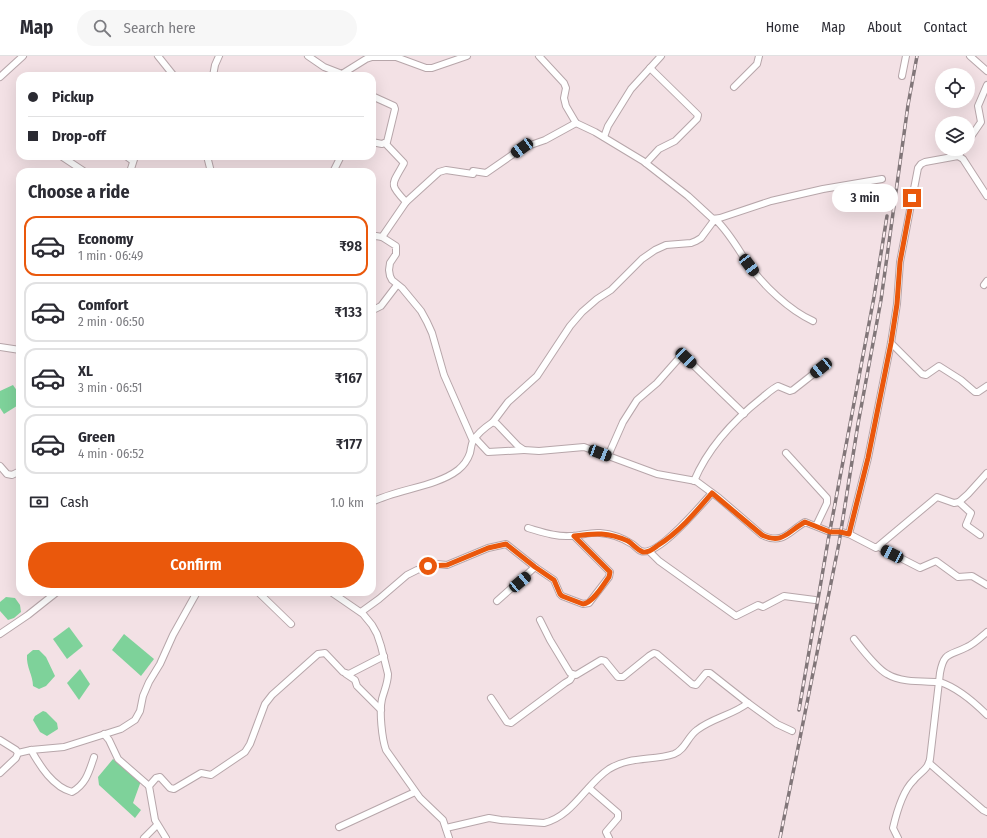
<!DOCTYPE html>
<html lang="en">
<head>
<meta charset="utf-8">
<style>
  body { margin:0; font-family:"Fira Sans Condensed",sans-serif; background:#f7f7f7; color:#2b2b33; height:100vh; display:flex; flex-direction:column; font-size:15px; white-space:nowrap }
  * { box-sizing:border-box; margin:0 }
  p { font-size:13px; color:#7c7c81 }
  .icon { flex:none; width:22px; height:22px; fill:none; stroke:currentColor; stroke-width:2; stroke-linecap:round; stroke-linejoin:round }
  .map { position:relative; flex:1; overflow:hidden }
  .sheet { position:absolute; left:16px; top:112px; width:360px; height:428px; display:flex; flex-direction:column; background:#fff; border-radius:12px; box-shadow:0 4px 16px #0002 }
  .sheet>* { flex:none }
  .banner { position:absolute; left:16px; top:16px; width:360px; height:88px; border-radius:12px; box-shadow:0 4px 16px #0002; display:grid; align-content:center; height:88px; padding:0 12px; background:#fff }
  .fabs { position:absolute; left:935px; top:12px; display:grid; gap:8px }
  .fabs a { display:grid; place-items:center; width:40px; height:40px; border-radius:50%; background:#fff; box-shadow:0 4px 16px #0002; font-size:20px }
  .end { position:absolute; width:18px; height:18px; margin:-9px; border:5px solid #ea580c; background:#fff; box-shadow:0 0 0 2px #fff }
  .from { border-radius:50% }
  .bubble { position:absolute; height:28px; border-radius:14px; background:#fff; box-shadow:0 4px 16px #0002; font-size:13px; font-weight:600; line-height:28px; text-align:center }
  .car { position:absolute; width:12px; height:24px; margin:-12px -6px; border-radius:5px; box-shadow:0 0 3px 1px #0007; background:linear-gradient(#222 24%,#8ab4d8 0 40%,#222 0 76%,#8ab4d8 0 86%,#222 0) }
  .banner b { display:flex; align-items:center; gap:14px; height:38px; font-size:15px }
  .banner b+b { border-top:1px solid #e1e1e2 }
  .banner i { width:10px; height:10px; background:#2b2b33 }
  ul { padding:0; list-style:none }
  li { display:flex; align-items:center; gap:12px; height:60px; margin:0 8px 6px; padding:0 4px; border:2px solid #e1e1e2; border-radius:12px }
  li div { flex:1 }
  li b { display:block; font-size:15px }
  li em { font-style:normal; font-weight:600 }
  li.current { border-color:#ea580c }
  li>.icon { width:36px; height:36px; stroke-width:1.5 }
  h2 { padding:0 12px; font-size:18px; line-height:48px }
  .pay { display:flex; align-items:center; gap:10px; height:44px; padding:0 12px; font-size:15px }
  .pay p { margin-inline-start:auto }
  .action { display:flex; gap:8px; margin-top:auto; padding:8px 12px }
  .action a { flex:1; height:46px; border-radius:24px; background:#ea580c; color:#fff; font-size:16px; font-weight:600; line-height:46px; text-align:center }
  header { display:flex; align-items:center; gap:24px; box-sizing:border-box; height:56px; padding:0 20px; background:#fff; border-bottom:1px solid #e1e1e2 }
  header strong { font-size:19px }
  nav { display:flex; gap:22px; margin-inline-start:auto; font-size:14px }
  .search { width:280px; height:36px; background:#f7f7f7; display:flex; align-items:center; gap:10px; box-sizing:border-box; padding:0 14px; border-radius:22px; color:#7c7c81; font-size:15px }
  .map>svg:first-child { display:block }
</style>
</head>
<body>
<header>
<strong>Map</strong>
<div class="search"><svg class="icon" aria-label="search" viewBox="0 0 24 24"><circle cx="10" cy="10" r="6"/><path d="M15 15l6 6"/></svg>Search here</div>
<nav><a>Home</a><a>Map</a><a>About</a><a>Contact</a></nav>
</header>
<div class="map">
<svg width="987" height="782" viewBox="0 0 987 782">
  <rect width="100%" height="100%" fill="#f3e1e5"/>
  <g fill="#7ed29a">
    <polygon points="13,329 20,339 20,348 4,358 0,352 0,335"/>
    <polygon points="6,541 15,542 20,549 21,556 14,562 8,564 0,555 0,546"/>
    <polygon points="69,571 83,590 67,603 53,583"/>
    <polygon points="124,578 154,603 141,620 112,594"/>
    <path d="M33 594H39L46 601 55 620 46 630 39 633 33 630C33 619 26 611 27 599Z"/>
    <polygon points="80,613 90,628 79,644 67,627"/>
    <polygon points="43,655 46,656 57,667 58,673 47,680 40,676 33,664 35,660"/>
    <polygon points="113,703 141,725 133,747 141,754 135,762 99,729 98,721"/>
  </g>
  <g fill="none" stroke-linecap="round" stroke-linejoin="round">
    <g stroke="#b7a6aa" stroke-width="8">
      <g id="minor">
        <polyline points="158,0 174,20"/>
        <polyline points="308,0 324,11 342,18 366,3 372,1 396,1 426,12 432,12 467,0"/>
        <polyline points="539,0 564,27 566,32 564,42 566,50 576,67 595,76 643,105 688,140 713,163 720,162 771,145 823,133 882,123"/>
        <polyline points="970,0 987,15"/>
        <polyline points="213,20 215,9 219,0"/>
        <polyline points="902,20 906,0"/>
        <polyline points="0,21 23,0"/>
        <polyline points="734,31 757,8 759,0"/>
        <polyline points="372,40 394,50 395,53 387,86 382,88 372,86"/>
        <polyline points="604,81 608,70 631,33 661,0"/>
        <polyline points="968,85 981,66 978,50 987,29"/>
        <path d="M385 87 404 107C392 129 388 127 406 146"/>
        <polyline points="61,100 85,116"/>
        <polyline points="126,100 133,105"/>
        <polyline points="207,100 211,116"/>
        <polyline points="958,100 963,93"/>
        <polyline points="646,107 659,93 675,85 697,63 698,59 650,12"/>
        <polyline points="473,115 486,117 522,92 545,84 576,67"/>
        <polyline points="130,116 135,100"/>
        <polyline points="333,116 341,100"/>
        <polyline points="382,181 406,146 439,116 446,114 473,118"/>
        <polyline points="372,182 376,180 382,181 396,190 396,198 390,207 389,214 390,220 392,224 402,232 421,255 427,266 432,277 444,319 473,385"/>
        <polyline points="984,229 987,225"/>
        <polyline points="372,252 375,253 381,250 397,229"/>
        <polyline points="891,287 922,318 926,319 939,310 961,324 975,336 978,336 987,330"/>
        <polyline points="0,291 20,294"/>
        <path d="M493 366 508 346 537 320 570 270 582 256 597 243 611 234 642 203 655 194 666 189 691 187 696 185 701 182 715 163C729 176 738 193 748 208 764 230 789 254 813 265"/>
        <polyline points="475,382 488,396 524,394"/>
        <polyline points="786,397 827,442 827,447 816,470"/>
        <polyline points="608,400 623,366 637,344 657,327 680,301 686,302 744,358"/>
        <polyline points="0,410 7,418 12,419 20,415"/>
        <path d="M694 425C708 392 735 363 763 341 768 337 772 333 778 330L790 335 793 334 821 312"/>
        <path d="M372 446C397 433 436 431 458 414 463 410 468 403 470 397 471 393 471 389 473 385 477 378 487 370 493 366L497 368 518 390 524 394 539 395 584 391 657 418 696 425 719 442 762 479C783 489 788 476 805 466L830 476H841L849 478 876 492 937 441 954 447 959 446 968 438 987 417"/>
        <polyline points="959,446 971,457 966,469 980,479"/>
        <path d="M528 472C542 476 556 481 570 480 580 480 590 476 600 477 611 478 623 482 632 488 635 490 638 494 641 495 657 502 702 448 712 437"/>
        <polyline points="849,478 868,402 891,287 897,248 900,206 918,112 921,108 925,106 958,100 963,103 987,140"/>
        <polyline points="879,491 920,512 936,505 958,521 972,520 987,529"/>
        <polyline points="649,495 659,505 736,560 758,549 763,551 784,540 815,544"/>
        <polyline points="258,536 291,568"/>
        <path d="M331 536 363 558 372 569 377 578 381 590 388 618C388 627 384 635 382 643 379 655 382 683 386 694L420 742 443 764 449 782"/>
        <polyline points="497,545 535,511"/>
        <polyline points="361,556 379,543 407,519 417,514 437,508 447,509 488,492 506,488 535,511 554,524 560,538 562,540 583,548 589,547 609,521 610,516 574,480"/>
        <polyline points="0,578 28,559 57,536"/>
        <path d="M854 583C862 593 876 612 887 618 902 627 923 625 940 626 958 632 973 645 987 659"/>
        <polyline points="346,618 355,624 357,630 381,654"/>
        <polyline points="491,642 507,666 511,667 565,627 570,624 573,619"/>
        <polyline points="748,647 777,668 792,675"/>
        <polyline points="104,678 109,684 118,703 149,730"/>
        <polyline points="0,684 16,694 18,697 16,702 0,717"/>
        <path d="M31 694C40 710 53 731 72 736 86 728 89 716 94 701"/>
        <polyline points="18,697 31,694 64,691 121,673 135,664 140,655 143,640 149,626 160,608 173,579 197,536"/>
        <polyline points="929,707 983,754 987,756"/>
        <polyline points="589,732 618,757 618,762 606,776 609,782"/>
        <polyline points="339,771 415,736"/>
        <path d="M446 772 489 762 501 764 544 767C573 760 586 728 609 713 630 700 653 705 674 698 685 694 688 680 697 674 712 662 733 659 748 647L710 617H706L696 629 692 628 657 598 654 597 649 600 623 621H618L605 605 601 604 576 619 570 617 550 584 540 564"/>
        <polyline points="144,782 157,769"/>
        <polyline points="166,782 155,764 149,730 156,722 160,721 170,732 174,733 201,717 211,719 245,696 250,688 265,648 272,639 318,598 325,597 343,616 349,618 384,600"/>
        <path d="M898 782 893 772C896 759 903 735 913 725 919 717 928 714 930 703L940 617C944 595 950 600 967 591 974 588 981 581 987 576"/>
      </g>
    </g>
    <use href="#minor" stroke="#fff" stroke-width="6"/>
    <g stroke="#817679" stroke-width="3.5">
      <g id="rail">
        <polyline points="799,654 828,485 874,241 887,160"/>
        <polyline points="780,782 839,487 858,368 881,244 908,49 917,0"/>
      </g>
    </g>
    <use href="#rail" stroke="#feeff2" stroke-width="2" stroke-dasharray="6" stroke-linecap="butt"/>
  </g>
  <g fill="none" stroke-linecap="round" stroke-linejoin="round">
    <path stroke="#ea580c" stroke-width="5" d="M428 510 447 509 488 492 506 488 535 511 554 524 560 538 562 540 583 548C593 547 603 529 609 521L610 516 574 480C595 477 608 476 628 485 633 488 637 494 643 496 648 497 653 493 657 490 679 476 695 457 712 437L762 479C783 489 788 475 805 466L830 476H840L849 478 868 402 891 287 897 248 900 206 912 142"/>
  </g>
</svg>
<div class="fabs">
<a><svg class="icon" aria-label="locate" viewBox="0 0 24 24"><circle cx="12" cy="12" r="6"/><path d="M12 2v4M12 18v4M2 12h4M18 12h4"/></svg></a>
<a><svg class="icon" aria-label="layers" viewBox="0 0 24 24"><path d="M12 4l9 5-9 5-9-5zM3 14l9 5 9-5"/></svg></a>
</div>
<i class="end from" style="left:428px;top:510px"></i>
<i class="end" style="left:912px;top:142px"></i>
<div class="bubble" style="left:832px;top:128px;width:66px">3 min</div>
<i class="car" style="left:522px;top:92px;rotate:234deg"></i>
<i class="car" style="left:749px;top:209px;rotate:143deg"></i>
<i class="car" style="left:686px;top:302px;rotate:134deg"></i>
<i class="car" style="left:821px;top:312px;rotate:231deg"></i>
<i class="car" style="left:600px;top:397px;rotate:111deg"></i>
<i class="car" style="left:892px;top:498px;rotate:297deg"></i>
<i class="car" style="left:520px;top:526px;rotate:50deg"></i>
<div class="banner">
<b><i class="from"></i>Pickup</b>
<b><i></i>Drop-off</b>
</div>
<section class="sheet">
<h2>Choose a ride</h2>
<ul>
<li class="current"><svg class="icon" aria-label="car" viewBox="0 0 24 24"><path d="M5 17H2v-5l4-1 3-4h7l3 4 3 1v5h-3M9 17h6M6 11h13"/><circle cx="7" cy="17" r="2"/><circle cx="17" cy="17" r="2"/></svg><div><b>Economy</b><p>1 min · 06:49</p></div><em>₹98</em></li>
<li><svg class="icon" aria-label="car" viewBox="0 0 24 24"><path d="M5 17H2v-5l4-1 3-4h7l3 4 3 1v5h-3M9 17h6M6 11h13"/><circle cx="7" cy="17" r="2"/><circle cx="17" cy="17" r="2"/></svg><div><b>Comfort</b><p>2 min · 06:50</p></div><em>₹133</em></li>
<li><svg class="icon" aria-label="car" viewBox="0 0 24 24"><path d="M5 17H2v-5l4-1 3-4h7l3 4 3 1v5h-3M9 17h6M6 11h13"/><circle cx="7" cy="17" r="2"/><circle cx="17" cy="17" r="2"/></svg><div><b>XL</b><p>3 min · 06:51</p></div><em>₹167</em></li>
<li><svg class="icon" aria-label="car" viewBox="0 0 24 24"><path d="M5 17H2v-5l4-1 3-4h7l3 4 3 1v5h-3M9 17h6M6 11h13"/><circle cx="7" cy="17" r="2"/><circle cx="17" cy="17" r="2"/></svg><div><b>Green</b><p>4 min · 06:52</p></div><em>₹177</em></li>
</ul>
<div class="pay"><svg class="icon" aria-label="cash" viewBox="0 0 24 24"><path d="M3 7h18v10H3z"/><circle cx="12" cy="12" r="2"/></svg>Cash<p>1.0 km</p></div>
<div class="action"><a>Confirm</a></div>
</section>
</div>
</body>
</html>
